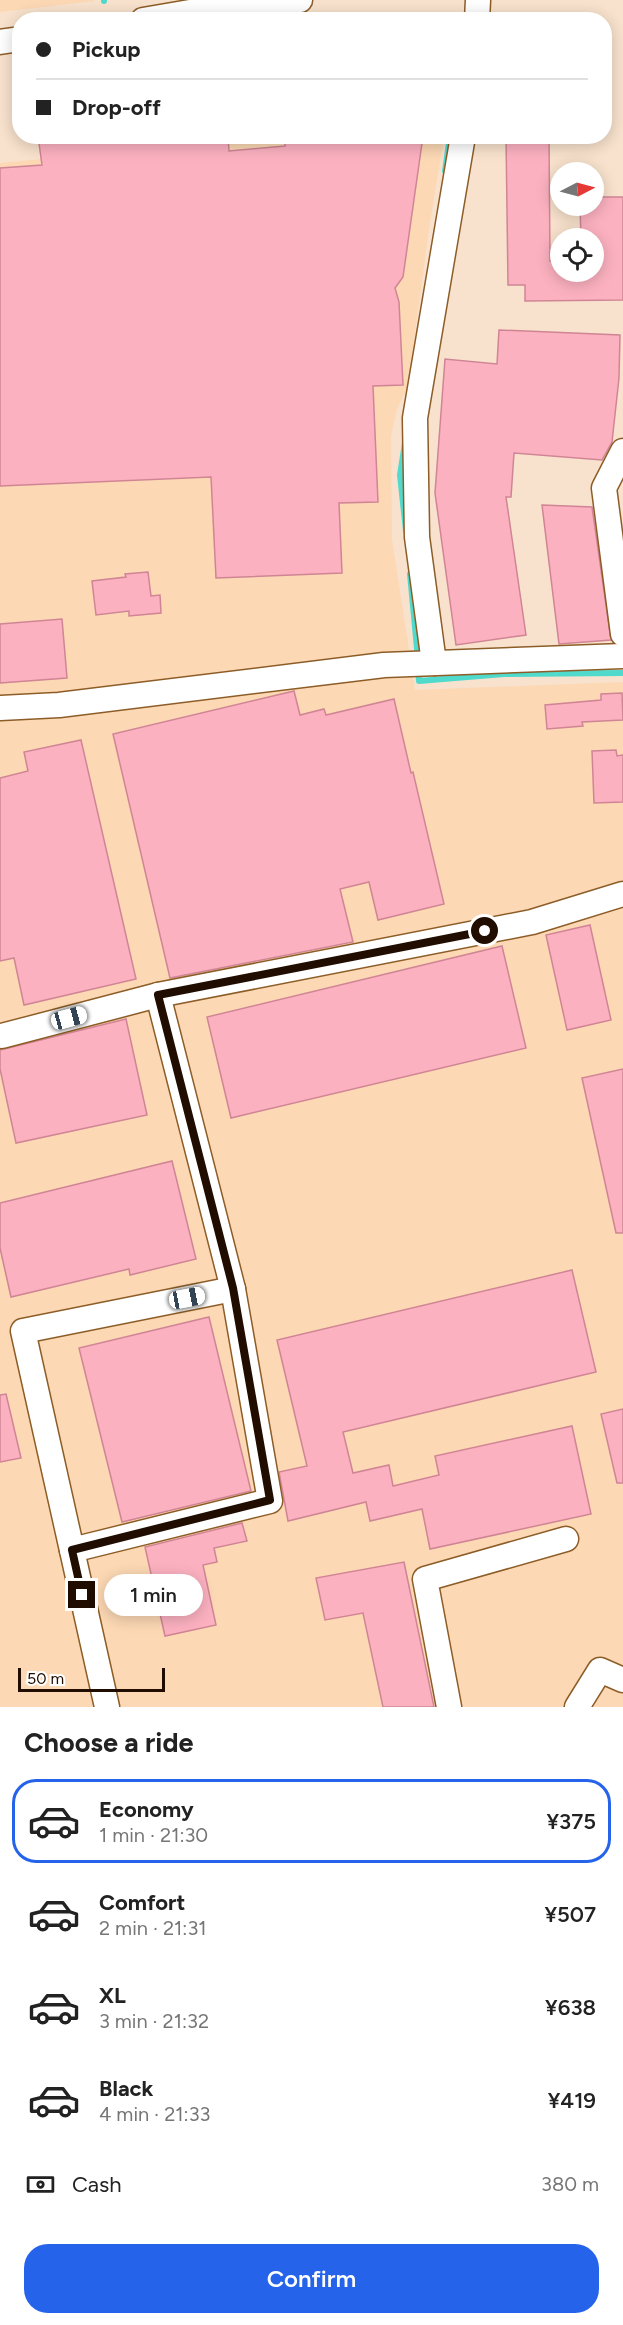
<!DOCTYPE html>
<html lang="en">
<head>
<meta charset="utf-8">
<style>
  body { margin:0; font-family:Figtree,sans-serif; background:#f6f6f6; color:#222; height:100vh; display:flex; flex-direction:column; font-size:22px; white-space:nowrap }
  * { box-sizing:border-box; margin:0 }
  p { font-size:20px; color:#767676 }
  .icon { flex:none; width:33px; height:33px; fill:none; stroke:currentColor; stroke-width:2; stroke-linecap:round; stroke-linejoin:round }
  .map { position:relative; height:1707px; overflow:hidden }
  .panel { display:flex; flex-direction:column; background:#fff; flex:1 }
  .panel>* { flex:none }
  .guide { position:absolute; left:12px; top:12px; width:600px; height:132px; border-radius:24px; box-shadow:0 3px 15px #0003; display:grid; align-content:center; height:132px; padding:0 24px; background:#fff }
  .needle { width:39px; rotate:84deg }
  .tools { position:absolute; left:550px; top:162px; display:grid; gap:12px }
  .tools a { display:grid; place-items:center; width:54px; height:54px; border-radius:50%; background:#fff; box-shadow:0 3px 15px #0003; font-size:30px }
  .scale { position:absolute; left:18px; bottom:15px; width:147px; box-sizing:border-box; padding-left:6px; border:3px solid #200d00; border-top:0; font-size:16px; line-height:21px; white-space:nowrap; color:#200d00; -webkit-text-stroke:4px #fff; paint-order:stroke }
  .end { position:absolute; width:27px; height:27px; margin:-14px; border:8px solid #200d00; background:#fff; box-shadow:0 0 0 3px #fff }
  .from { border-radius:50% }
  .bubble { position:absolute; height:42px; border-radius:21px; background:#fff; box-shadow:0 3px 15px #0003; font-size:20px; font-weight:600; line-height:42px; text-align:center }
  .car { position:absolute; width:18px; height:36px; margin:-18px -9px; border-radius:8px; box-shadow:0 0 4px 2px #0007; background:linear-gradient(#fff 24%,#345 0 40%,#fff 0 76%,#345 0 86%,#fff 0) }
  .guide b { display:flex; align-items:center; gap:21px; height:57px; font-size:22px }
  .guide b+b { border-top:2px solid #e0e0e0 }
  .guide i { width:15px; height:15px; background:#222 }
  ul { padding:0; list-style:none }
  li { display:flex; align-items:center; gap:18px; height:84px; margin:0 12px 9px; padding:0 12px; border:3px solid transparent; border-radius:24px }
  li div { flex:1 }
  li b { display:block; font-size:22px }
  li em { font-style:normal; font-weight:600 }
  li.selected { border-color:#2563eb }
  li>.icon { width:54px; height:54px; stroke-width:1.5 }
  h2 { padding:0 24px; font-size:27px; line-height:72px }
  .pay { display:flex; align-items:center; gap:15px; height:66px; padding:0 24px; font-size:22px }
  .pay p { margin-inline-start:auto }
  .cta { display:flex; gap:12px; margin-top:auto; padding:12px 24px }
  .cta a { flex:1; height:69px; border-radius:24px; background:#2563eb; color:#fff; font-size:24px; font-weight:600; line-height:69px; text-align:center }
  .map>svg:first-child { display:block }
</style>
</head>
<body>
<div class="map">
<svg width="623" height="1707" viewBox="0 0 623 1707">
  <rect width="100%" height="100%" fill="#f8e2cd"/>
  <g fill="#fcd8b4">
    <polygon points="0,0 94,0 94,1 0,12"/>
    <polygon points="263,137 444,137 429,229 408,386 397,409 391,436 392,539 409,650 65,692 0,695 0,163"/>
    <polygon points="413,676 415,690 623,682 623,1707 0,1707 0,714 178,703 313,683"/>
  </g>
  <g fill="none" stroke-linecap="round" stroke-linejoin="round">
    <g stroke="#50dacc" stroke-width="6">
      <polyline points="104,0 104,1"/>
      <polyline points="445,171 450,136"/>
      <polyline points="405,443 400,475 406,531"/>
      <polyline points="410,574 418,659"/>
      <polyline points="418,669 419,681 504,674 623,673"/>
    </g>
  </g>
  <g fill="#fcb1c0" stroke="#d08595" stroke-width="1.5">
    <polygon points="38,136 228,136 229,151 285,146 284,136 423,136 403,277 395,288 399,302 403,385 373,386 378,502 339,503 342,573 216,578 211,477 0,486 0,168 42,165"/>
    <polygon points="506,136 549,136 550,261 561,261 561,272 594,272 594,238 581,238 580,206 594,206 594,197 623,197 623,300 525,301 525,285 508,285"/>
    <polygon points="499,330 620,335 619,378 612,442 602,460 514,453 511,497 506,497 526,635 456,645 435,493 445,359 497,364"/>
    <polygon points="542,505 592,507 611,640 559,644"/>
    <polygon points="148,572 151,596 160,595 161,613 129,616 129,611 96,615 92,581 126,577 125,574"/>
    <polygon points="62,619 67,678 0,683 0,624"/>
    <polygon points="294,691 300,715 324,709 326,715 394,699 411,773 413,772 444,904 378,920 369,882 340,889 353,942 170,978 113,734"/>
    <polygon points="622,693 623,720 582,722 583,726 547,729 545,705 601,700 601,694"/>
    <polygon points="81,740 136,979 24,1005 14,958 0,961 0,778 28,771 24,752"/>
    <polygon points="616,750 617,756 623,755 623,802 594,803 592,751"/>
    <polygon points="590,925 611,1020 567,1030 546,935"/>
    <polygon points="502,946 526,1048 231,1118 207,1017"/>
    <polygon points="126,1019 147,1115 16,1143 0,1069 0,1050"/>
    <polygon points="623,1069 623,1233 616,1233 582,1078"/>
    <polygon points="172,1161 196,1259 130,1275 129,1269 11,1297 0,1248 0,1203"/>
    <polygon points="572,1270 596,1372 343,1432 353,1473 389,1465 393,1486 439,1475 435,1456 572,1426 591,1514 430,1549 422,1509 370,1521 366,1502 288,1521 279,1472 307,1466 277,1340"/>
    <polygon points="209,1317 251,1491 122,1522 79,1348"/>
    <polygon points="6,1394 21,1458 0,1462 0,1395"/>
    <polygon points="623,1409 623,1483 617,1483 601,1414"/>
    <polygon points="242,1523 247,1541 214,1548 217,1562 203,1565 216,1625 165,1636 145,1547"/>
    <polygon points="404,1562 434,1707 383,1707 363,1613 325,1620 316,1578"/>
  </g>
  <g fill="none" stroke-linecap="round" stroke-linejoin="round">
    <g stroke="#8d5d27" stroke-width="27">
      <g id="minor">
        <polyline points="143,20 202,10 300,0"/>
        <polyline points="477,20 478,0"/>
        <polyline points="0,42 20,39"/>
        <polyline points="623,451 604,488 623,634"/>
        <polyline points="434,663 417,537 415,418 463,136"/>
        <polyline points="0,708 59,705 384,665 623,656"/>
        <polyline points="2,1036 158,995 532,922 623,894"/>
        <polyline points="72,1550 270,1501 233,1289 158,995"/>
        <polyline points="107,1707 23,1331 233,1289"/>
        <polyline points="449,1707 425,1579 566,1539"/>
        <polyline points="577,1707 600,1670 623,1680"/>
      </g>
    </g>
    <use href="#minor" stroke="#fff" stroke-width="24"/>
  </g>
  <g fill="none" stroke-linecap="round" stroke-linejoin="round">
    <polyline stroke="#200d00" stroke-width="8" points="82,1595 72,1550 270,1500 233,1288 158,995 485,931"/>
  </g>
</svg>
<div class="tools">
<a><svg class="needle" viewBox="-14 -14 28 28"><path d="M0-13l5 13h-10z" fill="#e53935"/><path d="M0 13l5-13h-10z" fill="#767676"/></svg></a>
<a><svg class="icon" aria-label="locate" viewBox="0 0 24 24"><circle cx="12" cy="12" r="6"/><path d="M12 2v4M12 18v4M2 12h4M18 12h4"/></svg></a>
</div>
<div class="scale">50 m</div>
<i class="end from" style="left:485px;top:931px"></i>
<i class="end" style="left:82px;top:1595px"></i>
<div class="bubble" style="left:104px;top:1574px;width:99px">1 min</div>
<i class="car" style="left:69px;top:1018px;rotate:75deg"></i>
<i class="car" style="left:187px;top:1298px;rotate:79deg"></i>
<div class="guide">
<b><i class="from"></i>Pickup</b>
<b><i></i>Drop-off</b>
</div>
</div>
<section class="panel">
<h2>Choose a ride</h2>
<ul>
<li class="selected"><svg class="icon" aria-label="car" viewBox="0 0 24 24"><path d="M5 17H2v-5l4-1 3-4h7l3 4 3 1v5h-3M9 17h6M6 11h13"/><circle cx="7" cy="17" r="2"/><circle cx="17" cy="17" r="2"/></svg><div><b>Economy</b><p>1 min · 21:30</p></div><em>¥375</em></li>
<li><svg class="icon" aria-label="car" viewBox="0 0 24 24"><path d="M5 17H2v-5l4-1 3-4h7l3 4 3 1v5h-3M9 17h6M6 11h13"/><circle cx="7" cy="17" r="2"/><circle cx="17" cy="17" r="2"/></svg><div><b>Comfort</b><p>2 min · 21:31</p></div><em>¥507</em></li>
<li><svg class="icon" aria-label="car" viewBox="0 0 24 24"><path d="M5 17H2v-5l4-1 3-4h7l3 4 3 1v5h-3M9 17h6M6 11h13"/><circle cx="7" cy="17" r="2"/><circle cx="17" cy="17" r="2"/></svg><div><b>XL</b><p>3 min · 21:32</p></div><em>¥638</em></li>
<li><svg class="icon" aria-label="car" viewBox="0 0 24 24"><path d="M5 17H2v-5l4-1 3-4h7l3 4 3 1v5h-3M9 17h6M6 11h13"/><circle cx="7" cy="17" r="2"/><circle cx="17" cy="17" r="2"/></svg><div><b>Black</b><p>4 min · 21:33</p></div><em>¥419</em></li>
</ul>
<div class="pay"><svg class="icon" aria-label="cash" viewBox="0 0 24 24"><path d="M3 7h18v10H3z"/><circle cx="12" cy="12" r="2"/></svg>Cash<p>380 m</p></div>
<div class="cta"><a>Confirm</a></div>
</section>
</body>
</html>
